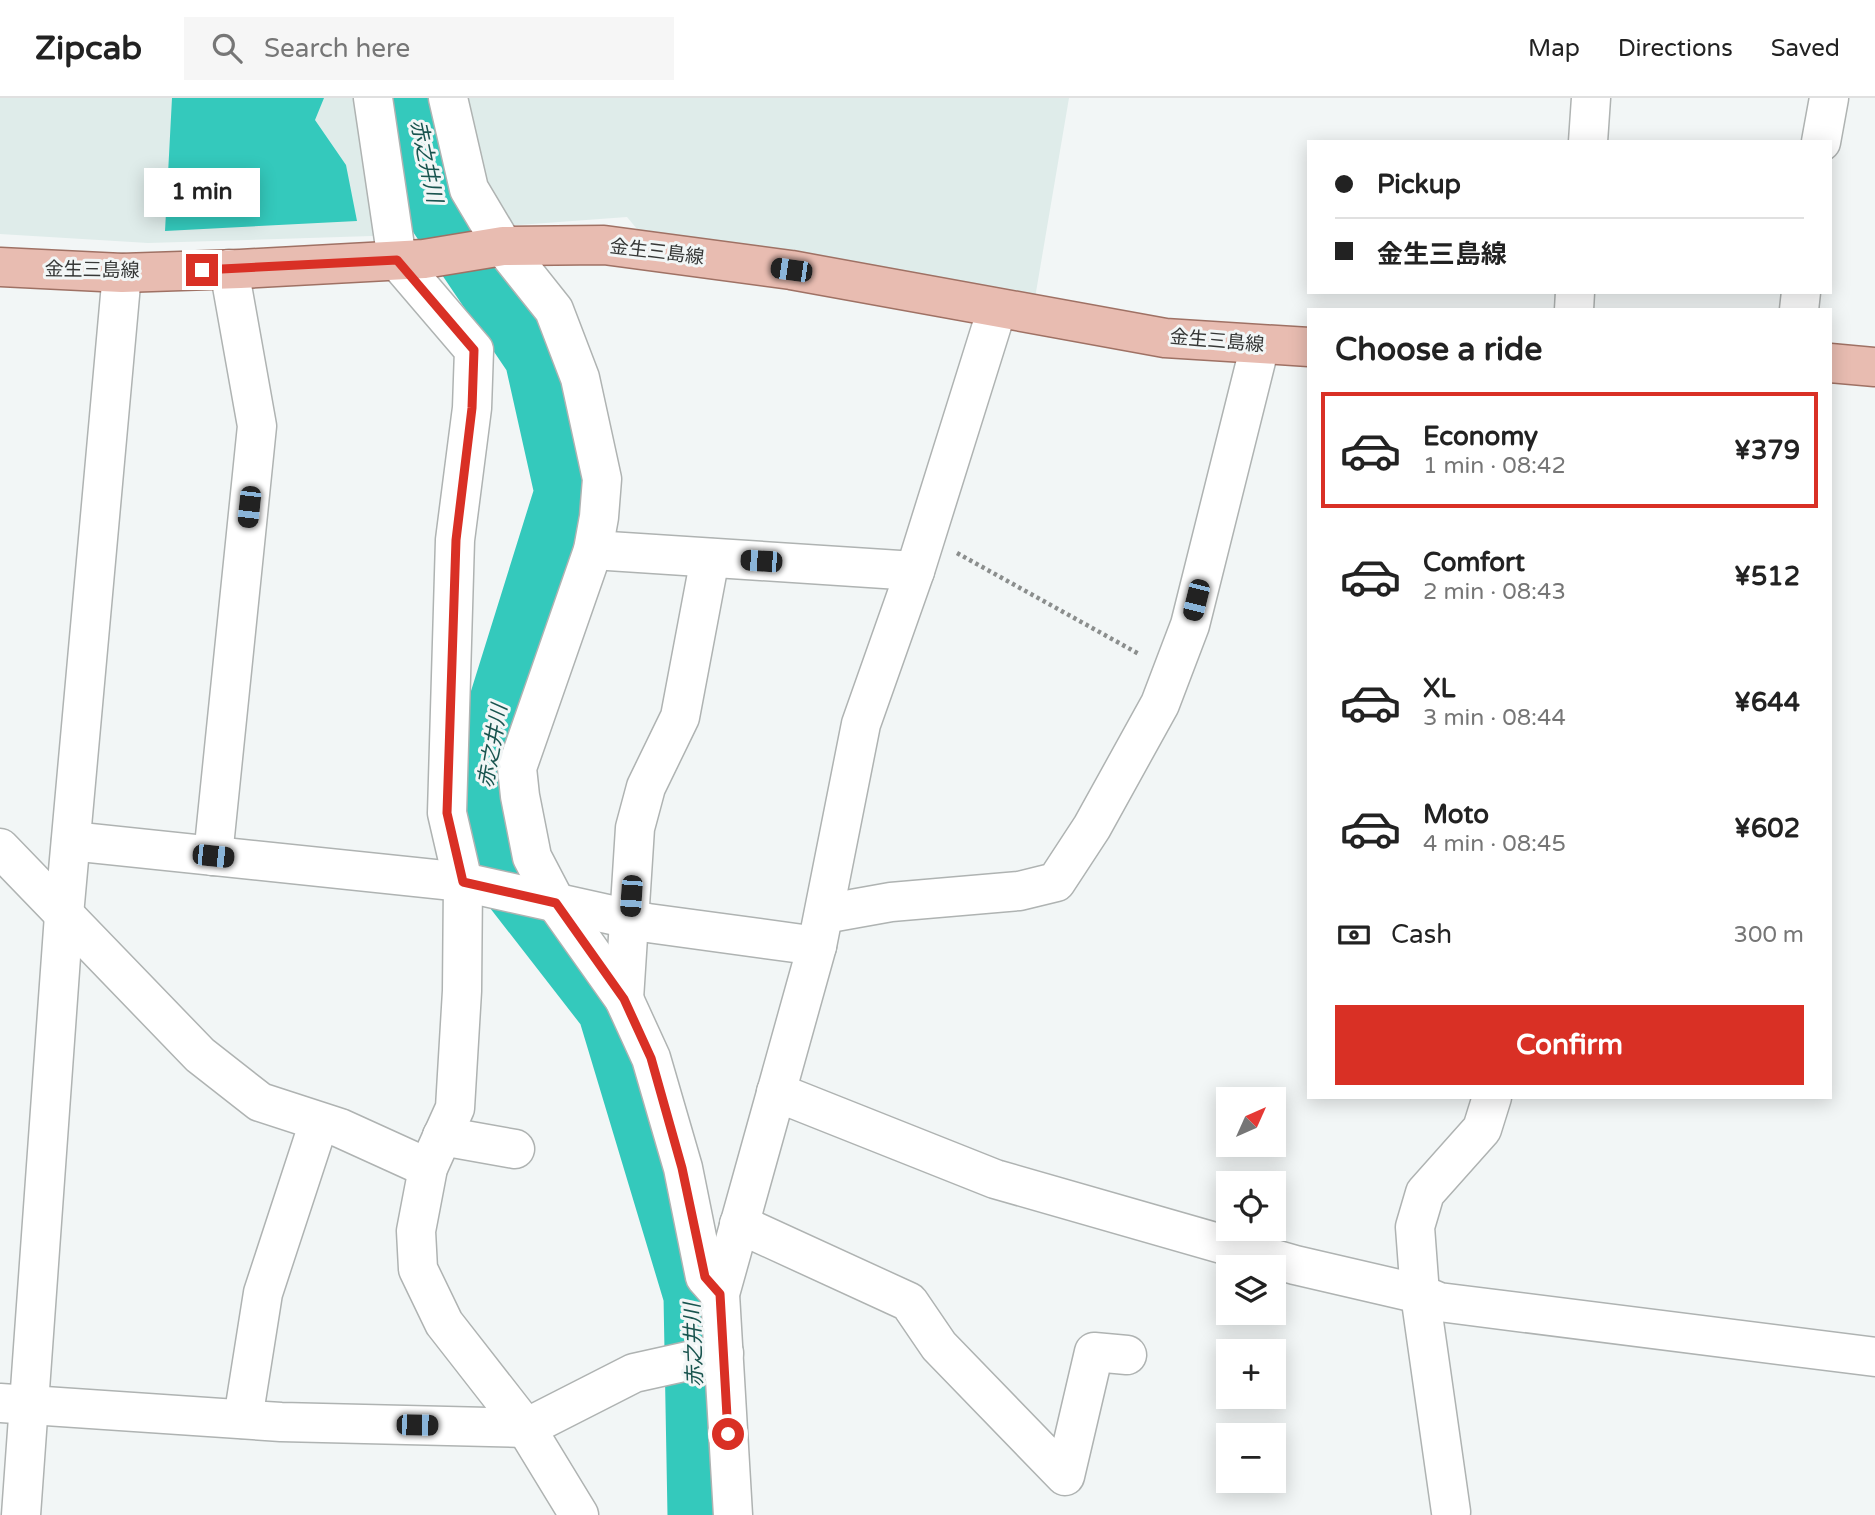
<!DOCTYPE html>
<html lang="en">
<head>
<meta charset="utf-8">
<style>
  body { margin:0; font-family:"Varela Round","Noto Sans JP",sans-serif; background:#f6f6f6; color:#222; height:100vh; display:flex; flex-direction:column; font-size:26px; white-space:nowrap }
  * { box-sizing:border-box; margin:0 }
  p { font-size:23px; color:#767676 }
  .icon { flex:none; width:38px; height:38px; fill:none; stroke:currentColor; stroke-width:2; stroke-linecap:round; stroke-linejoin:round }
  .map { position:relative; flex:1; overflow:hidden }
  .panel { position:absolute; left:1307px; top:210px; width:525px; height:791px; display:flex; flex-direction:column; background:#fff; border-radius:0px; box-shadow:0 4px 18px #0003 }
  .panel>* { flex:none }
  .guide { position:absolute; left:1307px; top:42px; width:525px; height:154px; border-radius:0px; box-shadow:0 4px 18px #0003; display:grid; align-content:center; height:154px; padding:0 28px; background:#fff }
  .needle { width:46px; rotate:45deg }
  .tools { position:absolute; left:1216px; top:989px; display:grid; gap:14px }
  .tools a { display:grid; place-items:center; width:70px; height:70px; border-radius:0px; background:#fff; box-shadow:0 4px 18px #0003; font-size:35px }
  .end { position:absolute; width:32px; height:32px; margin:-16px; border:9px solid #d93025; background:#fff; box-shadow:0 0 0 4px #fff }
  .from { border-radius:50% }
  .bubble { position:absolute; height:49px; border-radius:0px; background:#fff; box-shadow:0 4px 18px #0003; font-size:23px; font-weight:700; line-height:49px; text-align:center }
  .car { position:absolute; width:21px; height:42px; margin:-21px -10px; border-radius:9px; box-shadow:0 0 5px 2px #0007; background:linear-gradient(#222 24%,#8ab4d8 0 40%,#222 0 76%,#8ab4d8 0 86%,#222 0) }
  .guide b { display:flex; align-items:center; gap:24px; height:66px; font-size:26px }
  .guide b+b { border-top:2px solid #e0e0e0 }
  .guide i { width:18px; height:18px; background:#222 }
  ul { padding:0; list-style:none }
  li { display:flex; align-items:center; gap:21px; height:116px; margin:0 14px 10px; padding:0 14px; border:4px solid transparent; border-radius:0px }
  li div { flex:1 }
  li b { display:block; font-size:26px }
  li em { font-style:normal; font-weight:700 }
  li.active { border-color:#d93025 }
  li>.icon { width:63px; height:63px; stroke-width:1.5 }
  h2 { padding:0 28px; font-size:32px; line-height:84px }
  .pay { display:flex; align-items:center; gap:18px; height:77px; padding:0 28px; font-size:26px }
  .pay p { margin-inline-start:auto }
  .button { display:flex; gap:14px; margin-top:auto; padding:14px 28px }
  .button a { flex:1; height:80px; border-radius:0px; background:#d93025; color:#fff; font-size:28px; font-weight:700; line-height:80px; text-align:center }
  header { display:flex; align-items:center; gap:42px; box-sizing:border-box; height:98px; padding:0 35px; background:#fff; border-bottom:2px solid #e0e0e0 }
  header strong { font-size:33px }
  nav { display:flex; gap:38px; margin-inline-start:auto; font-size:24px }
  .search { width:490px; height:63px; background:#f6f6f6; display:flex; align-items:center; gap:18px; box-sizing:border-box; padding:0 24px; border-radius:0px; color:#767676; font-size:26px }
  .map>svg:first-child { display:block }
</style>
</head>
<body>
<header>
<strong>Zipcab</strong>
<div class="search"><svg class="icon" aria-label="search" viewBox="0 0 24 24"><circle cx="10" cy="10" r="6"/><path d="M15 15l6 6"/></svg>Search here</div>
<nav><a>Map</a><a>Directions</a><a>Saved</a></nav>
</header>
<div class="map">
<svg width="1875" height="1417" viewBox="0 0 1875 1417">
  <rect width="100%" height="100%" fill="#f2f6f6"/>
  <polygon fill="#dfecea" points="0,0 1069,0 1035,200 642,137 627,119 372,138 148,145 0,136"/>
  <polygon fill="#34c9bc" points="172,0 324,0 315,22 346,67 357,123 165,133"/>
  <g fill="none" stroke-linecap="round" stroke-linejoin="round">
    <polyline stroke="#34c9bc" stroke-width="61" points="412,0 437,115 535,260 565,394 492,628 483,705 503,777 608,912 694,1198 698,1417"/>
    <g stroke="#afb3b2" stroke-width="41">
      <g id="minor">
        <polyline points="373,0 397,162 474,252 472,310 455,442 447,715 463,784 462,893 455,1010 428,1070 416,1133 418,1171 444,1225 526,1330 579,1417"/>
        <polyline points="448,0 469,91 503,148 554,212 580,280 602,381 599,419 593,452 517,670 520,698 532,759 556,805 624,901 651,960 683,1070 705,1179 720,1196"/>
        <polyline points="1588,44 1591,0"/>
        <polyline points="1821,44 1829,0"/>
        <polyline points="1574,212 1575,194"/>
        <polyline points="1799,212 1801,194"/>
        <polyline points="593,452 915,473"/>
        <polyline points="71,743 463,784 648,825 817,848"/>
        <polyline points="0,750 200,957 260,1004 340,1030 428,1070"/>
        <polyline points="213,758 257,328 229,171"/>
        <polyline points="824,816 891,804 1019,793 1056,784 1092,729 1160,606 1190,527 1260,247"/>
        <polyline points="624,901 635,730 646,689 680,619 710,460"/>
        <polyline points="776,994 995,1081 1295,1167 1420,1196 1439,1204 1875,1259"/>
        <polyline points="442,1038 515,1051"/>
        <polyline points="739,1126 909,1204 939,1248 1065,1378 1094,1254 1127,1257"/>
        <polyline points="0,1305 281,1324 526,1330 634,1275 724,1255"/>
        <polyline points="243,1321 263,1195 319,1024"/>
        <polyline points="1451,1414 1420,1196 1415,1129 1425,1095 1482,1031 1492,999"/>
        <polyline points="21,1417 64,817 122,175"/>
        <polyline points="733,1417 720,1196 817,848 861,626 915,473 997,211"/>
      </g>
    </g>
    <g stroke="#9f7164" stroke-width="41">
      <g id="major">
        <polyline points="0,169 122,175 240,171 424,161 503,148 604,147 791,172 1165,240 1309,249"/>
        <polyline points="1830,265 1875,269"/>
      </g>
    </g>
    <polyline stroke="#8b8e8d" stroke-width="4.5" stroke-dasharray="3.5 3.5" stroke-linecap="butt" points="957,455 1139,556"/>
    <use href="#minor" stroke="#fff" stroke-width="38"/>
    <use href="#major" stroke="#e8bcb1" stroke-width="38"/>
  </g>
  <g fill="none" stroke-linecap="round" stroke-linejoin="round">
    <polyline stroke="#d93025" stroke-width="9" points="202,172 397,162 474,252 472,310 456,442 447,715 463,784 556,805 624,901 651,960 682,1070 705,1179 720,1196 728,1336"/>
  </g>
  <g text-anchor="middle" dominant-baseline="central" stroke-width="6" stroke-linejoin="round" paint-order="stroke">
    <g font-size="19" fill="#363837" stroke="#f2f6f6">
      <text transform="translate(657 154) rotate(7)">金生三島線</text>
      <text transform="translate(92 172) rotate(1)">金生三島線</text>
      <text transform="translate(1217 243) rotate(5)">金生三島線</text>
    </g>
    <g font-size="21" font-style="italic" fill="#19544f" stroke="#f2f6f6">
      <text transform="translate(426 63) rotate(78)">赤之井川</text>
      <text transform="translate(493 648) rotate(-80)">赤之井川</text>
      <text transform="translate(694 1247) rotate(-92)">赤之井川</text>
    </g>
  </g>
</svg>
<div class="tools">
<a><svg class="needle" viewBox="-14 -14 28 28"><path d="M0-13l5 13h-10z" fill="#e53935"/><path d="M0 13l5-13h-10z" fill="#767676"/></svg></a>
<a><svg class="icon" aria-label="locate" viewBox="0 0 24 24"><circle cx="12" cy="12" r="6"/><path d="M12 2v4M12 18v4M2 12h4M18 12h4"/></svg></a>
<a><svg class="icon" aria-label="layers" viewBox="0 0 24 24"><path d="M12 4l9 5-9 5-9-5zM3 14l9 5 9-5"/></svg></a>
<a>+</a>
<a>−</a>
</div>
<i class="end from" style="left:728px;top:1336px"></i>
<i class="end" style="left:202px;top:172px"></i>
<div class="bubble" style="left:144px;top:70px;width:116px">1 min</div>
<i class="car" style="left:791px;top:172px;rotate:278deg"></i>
<i class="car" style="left:249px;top:409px;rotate:186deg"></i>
<i class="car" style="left:761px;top:463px;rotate:274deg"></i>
<i class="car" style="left:1196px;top:502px;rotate:194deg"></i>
<i class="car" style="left:213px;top:758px;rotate:96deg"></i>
<i class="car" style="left:631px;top:798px;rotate:184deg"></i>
<i class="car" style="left:417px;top:1327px;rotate:91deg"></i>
<div class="guide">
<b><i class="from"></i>Pickup</b>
<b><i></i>金生三島線</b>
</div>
<section class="panel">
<h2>Choose a ride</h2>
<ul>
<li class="active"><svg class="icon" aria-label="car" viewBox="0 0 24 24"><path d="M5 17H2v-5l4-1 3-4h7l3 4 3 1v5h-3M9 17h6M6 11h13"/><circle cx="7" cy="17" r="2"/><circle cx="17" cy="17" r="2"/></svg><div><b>Economy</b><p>1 min · 08:42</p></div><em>¥379</em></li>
<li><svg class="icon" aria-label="car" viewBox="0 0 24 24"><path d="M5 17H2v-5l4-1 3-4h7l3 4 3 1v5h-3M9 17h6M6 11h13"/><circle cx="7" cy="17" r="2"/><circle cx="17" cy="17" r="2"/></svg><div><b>Comfort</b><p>2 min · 08:43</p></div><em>¥512</em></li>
<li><svg class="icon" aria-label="car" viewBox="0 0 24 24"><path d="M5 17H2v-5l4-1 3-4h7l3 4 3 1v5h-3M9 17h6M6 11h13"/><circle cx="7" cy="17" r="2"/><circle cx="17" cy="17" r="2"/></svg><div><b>XL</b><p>3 min · 08:44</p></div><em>¥644</em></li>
<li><svg class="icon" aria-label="car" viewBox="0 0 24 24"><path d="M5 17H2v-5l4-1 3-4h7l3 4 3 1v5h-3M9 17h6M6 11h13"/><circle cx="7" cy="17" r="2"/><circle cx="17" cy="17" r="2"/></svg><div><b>Moto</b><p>4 min · 08:45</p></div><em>¥602</em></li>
</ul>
<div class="pay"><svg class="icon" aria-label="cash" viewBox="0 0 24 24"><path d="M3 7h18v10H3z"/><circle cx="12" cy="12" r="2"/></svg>Cash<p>300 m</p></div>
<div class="button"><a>Confirm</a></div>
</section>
</div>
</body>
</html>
